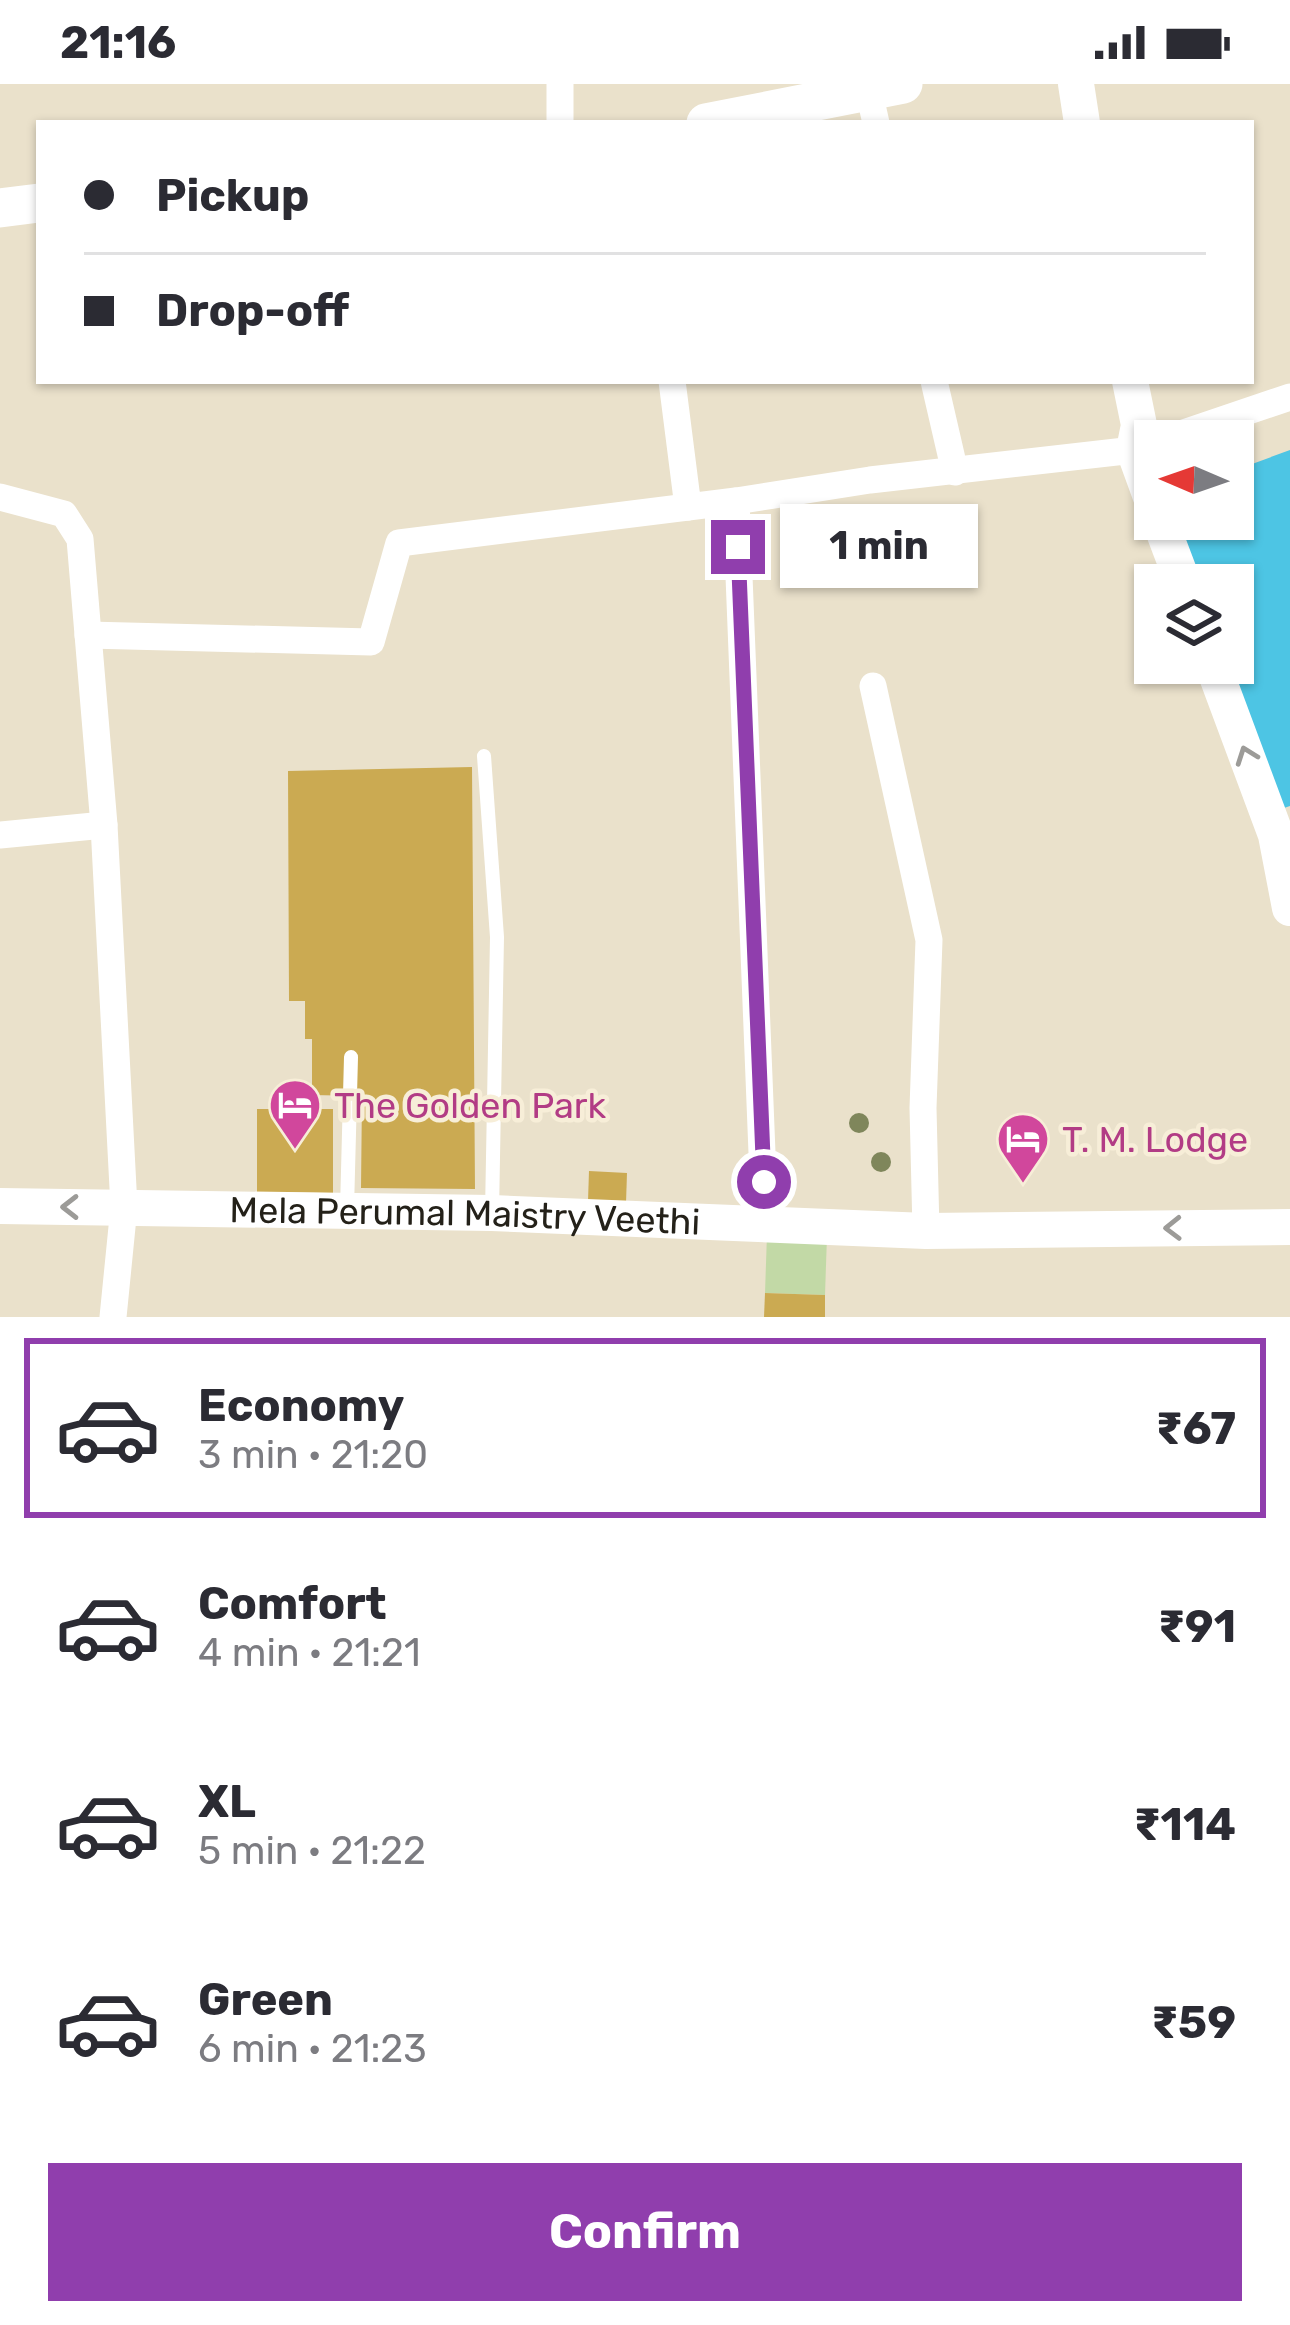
<!DOCTYPE html>
<html lang="en">
<head>
<meta charset="utf-8">
<style>
  body { margin:0; font-family:Rubik,sans-serif; background:#f7f7f7; color:#2b2b33; height:100vh; display:flex; flex-direction:column; font-size:45px; white-space:nowrap }
  * { box-sizing:border-box; margin:0 }
  p { font-size:39px; color:#7c7c81 }
  .icon { flex:none; width:66px; height:66px; fill:none; stroke:currentColor; stroke-width:2; stroke-linecap:round; stroke-linejoin:round }
  .map { position:relative; height:1233px; overflow:hidden }
  .panel { display:flex; flex-direction:column; background:#fff; flex:1 }
  .panel>* { flex:none }
  .banner { position:absolute; left:36px; top:36px; width:1218px; height:264px; border-radius:0px; box-shadow:0 3px 9px #0004; display:grid; align-content:center; height:264px; padding:0 48px; background:#fff }
  .needle { width:78px; rotate:272deg }
  .fabs { position:absolute; left:1134px; top:336px; display:grid; gap:24px }
  .fabs a { display:grid; place-items:center; width:120px; height:120px; border-radius:0px; background:#fff; box-shadow:0 3px 9px #0004; font-size:60px }
  .end { position:absolute; width:54px; height:54px; margin:-27px; border:15px solid #903ead; background:#fff; box-shadow:0 0 0 6px #fff }
  .from { border-radius:50% }
  .bubble { position:absolute; height:84px; border-radius:0px; background:#fff; box-shadow:0 3px 9px #0004; font-size:39px; font-weight:700; line-height:84px; text-align:center }
  .banner b { display:flex; align-items:center; gap:42px; height:114px; font-size:45px }
  .banner b+b { border-top:3px solid #e1e1e2 }
  .banner i { width:30px; height:30px; background:#2b2b33 }
  ul { padding:21px 0 0; list-style:none }
  li { display:flex; align-items:center; gap:36px; height:180px; margin:0 24px 18px; padding:0 24px; border:6px solid transparent; border-radius:0px }
  li div { flex:1 }
  li b { display:block; font-size:45px }
  li em { font-style:normal; font-weight:700 }
  li.on { border-color:#903ead }
  li>.icon { width:108px; height:108px; stroke-width:1.5 }
  .cta { display:flex; gap:24px; margin-top:auto; padding:24px 48px }
  .cta a { flex:1; height:138px; border-radius:0px; background:#903ead; color:#fff; font-size:48px; font-weight:700; line-height:138px; text-align:center }
  .status { display:flex; justify-content:space-between; align-items:center; height:84px; padding:0 60px; background:#fff; direction:ltr }
  .status svg { height:33px; fill:currentColor }
  .map>svg:first-child { display:block }
</style>
</head>
<body>
<div class="status"><b>21:16</b><svg viewBox="0 0 49 12"><path d="M0 12V9h3v3zM5 12V6h3v6zM10 12V3h3v9zM15 12V0h3v12zM26 1h20v11H26zM47 4h2v5h-2z"/></svg></div>
<div class="map">
<svg width="1290" height="1233" viewBox="0 0 1290 1233">
  <rect width="100%" height="100%" fill="#eae1cb"/>
  <polygon fill="#c2d9a6" points="767,1150 827,1152 825,1211 765,1209"/>
  <polygon fill="#4dc5e4" points="1290,366 1290,722 1275,727 1223,579 1233,579 1233,501 1196,501 1173,435 1233,435 1233,387"/>
  <g fill="#cbaa52">
    <polygon points="472,683 475,1105 361,1104 362,1012 312,1011 312,955 305,955 305,917 289,917 288,687"/>
    <polygon points="257,1025 333,1025 333,1109 257,1108"/>
    <polygon points="589,1087 627,1089 626,1119 588,1117"/>
    <polygon points="765,1209 825,1211 825,1233 764,1233"/>
  </g>
  <g fill="none" stroke-linecap="round" stroke-linejoin="round">
    <g stroke="#fff" stroke-width="14">
      <polyline points="484,672 497,853 492,1129"/>
      <polyline points="347,1125 351,973"/>
    </g>
    <g stroke="#fff" stroke-width="27">
      <polyline points="869,8 876,39"/>
      <polyline points="560,39 560,0"/>
      <polyline points="672,297 688,423 736,417 765,1144"/>
      <polyline points="934,297 955,388"/>
      <polyline points="1160,357 1290,313"/>
      <polyline points="0,413 64,430 80,455 104,741 124,1123 113,1233"/>
      <polyline points="736,417 870,396 1134,366 1155,359"/>
      <polyline points="88,551 371,558 399,459 688,423"/>
      <polyline points="873,602 929,856 923,1024 926,1147"/>
      <polyline points="0,751 104,741"/>
    </g>
    <g stroke="#fff" stroke-width="36">
      <polyline points="1076,0 1082,39"/>
      <polyline points="1130,297 1139,341 1134,366 1155,424"/>
      <polyline points="1159,435 1184,501"/>
      <polyline points="1212,579 1276,751 1290,824"/>
      <path id="s1" d="M0 1122 492 1129 926 1147 1290 1143"/>
    </g>
    <g stroke="#fff" stroke-width="39">
      <polyline points="706,39 903,0"/>
      <polyline points="0,124 39,119"/>
    </g>
  </g>
  <g fill="#7f865b">
    <circle cx="859" cy="1039" r="10"/>
    <circle cx="881" cy="1078" r="10"/>
  </g>
  <defs><path id="oneway-chevron" d="M-2-3.5L2.5 0L-2 3.5" fill="none" stroke-width="1.6" stroke-linecap="round" stroke-linejoin="round" transform="scale(3)"/></defs>
  <g stroke="#9c9b98">
    <use href="#oneway-chevron" transform="translate(1246 671) rotate(-110)"/>
    <use href="#oneway-chevron" transform="translate(70 1123) rotate(-180)"/>
    <use href="#oneway-chevron" transform="translate(1173 1144) rotate(179)"/>
  </g>
  <g fill="none" stroke-linecap="round" stroke-linejoin="round">
    <polyline stroke="#903ead" stroke-width="15" points="738,463 764,1098"/>
  </g>
  <defs>
    <g id="hotel-pin" transform="scale(2.7)"><path d="M0 17L-7.5 6A9.5 9.5 0 1 1 7.5 6Z" fill="#d1479c" stroke="#f7eed8"/><path d="M-6-4.5h1.5V1H6V5H4.5V3h-9V5H-6ZM-4 0a1.8 1.8 0 1 1 3.6 0ZM.5 0V-2.5h3Q6-2.5 6 0Z" fill="#fff"/></g>
  </defs>
  <g fill-rule="evenodd">
    <use href="#hotel-pin" x="295" y="1021"/>
    <use href="#hotel-pin" x="1023" y="1055"/>
  </g>
  <g text-anchor="middle" dominant-baseline="central" stroke-width="9" stroke-linejoin="round" paint-order="stroke">
    <g font-size="36" fill="#b23c85" stroke="#f7eed8" text-anchor="start">
      <text x="334" y="1021">The Golden Park</text>
      <text x="1062" y="1055">T. M. Lodge</text>
    </g>
    <g font-size="36" fill="#242119" stroke="#f7eed8">
      <text stroke="none"><textPath href="#s1" startOffset="465">Mela Perumal Maistry Veethi</textPath></text>
    </g>
  </g>
</svg>
<div class="fabs">
<a><svg class="needle" viewBox="-14 -14 28 28"><path d="M0-13l5 13h-10z" fill="#e53935"/><path d="M0 13l5-13h-10z" fill="#7c7c81"/></svg></a>
<a><svg class="icon" aria-label="layers" viewBox="0 0 24 24"><path d="M12 4l9 5-9 5-9-5zM3 14l9 5 9-5"/></svg></a>
</div>
<i class="end from" style="left:764px;top:1098px"></i>
<i class="end" style="left:738px;top:463px"></i>
<div class="bubble" style="left:780px;top:420px;width:198px">1 min</div>
<div class="banner">
<b><i class="from"></i>Pickup</b>
<b><i></i>Drop-off</b>
</div>
</div>
<section class="panel">
<ul>
<li class="on"><svg class="icon" aria-label="car" viewBox="0 0 24 24"><path d="M5 17H2v-5l4-1 3-4h7l3 4 3 1v5h-3M9 17h6M6 11h13"/><circle cx="7" cy="17" r="2"/><circle cx="17" cy="17" r="2"/></svg><div><b>Economy</b><p>3 min · 21:20</p></div><em>₹67</em></li>
<li><svg class="icon" aria-label="car" viewBox="0 0 24 24"><path d="M5 17H2v-5l4-1 3-4h7l3 4 3 1v5h-3M9 17h6M6 11h13"/><circle cx="7" cy="17" r="2"/><circle cx="17" cy="17" r="2"/></svg><div><b>Comfort</b><p>4 min · 21:21</p></div><em>₹91</em></li>
<li><svg class="icon" aria-label="car" viewBox="0 0 24 24"><path d="M5 17H2v-5l4-1 3-4h7l3 4 3 1v5h-3M9 17h6M6 11h13"/><circle cx="7" cy="17" r="2"/><circle cx="17" cy="17" r="2"/></svg><div><b>XL</b><p>5 min · 21:22</p></div><em>₹114</em></li>
<li><svg class="icon" aria-label="car" viewBox="0 0 24 24"><path d="M5 17H2v-5l4-1 3-4h7l3 4 3 1v5h-3M9 17h6M6 11h13"/><circle cx="7" cy="17" r="2"/><circle cx="17" cy="17" r="2"/></svg><div><b>Green</b><p>6 min · 21:23</p></div><em>₹59</em></li>
</ul>
<div class="cta"><a>Confirm</a></div>
</section>
</body>
</html>
